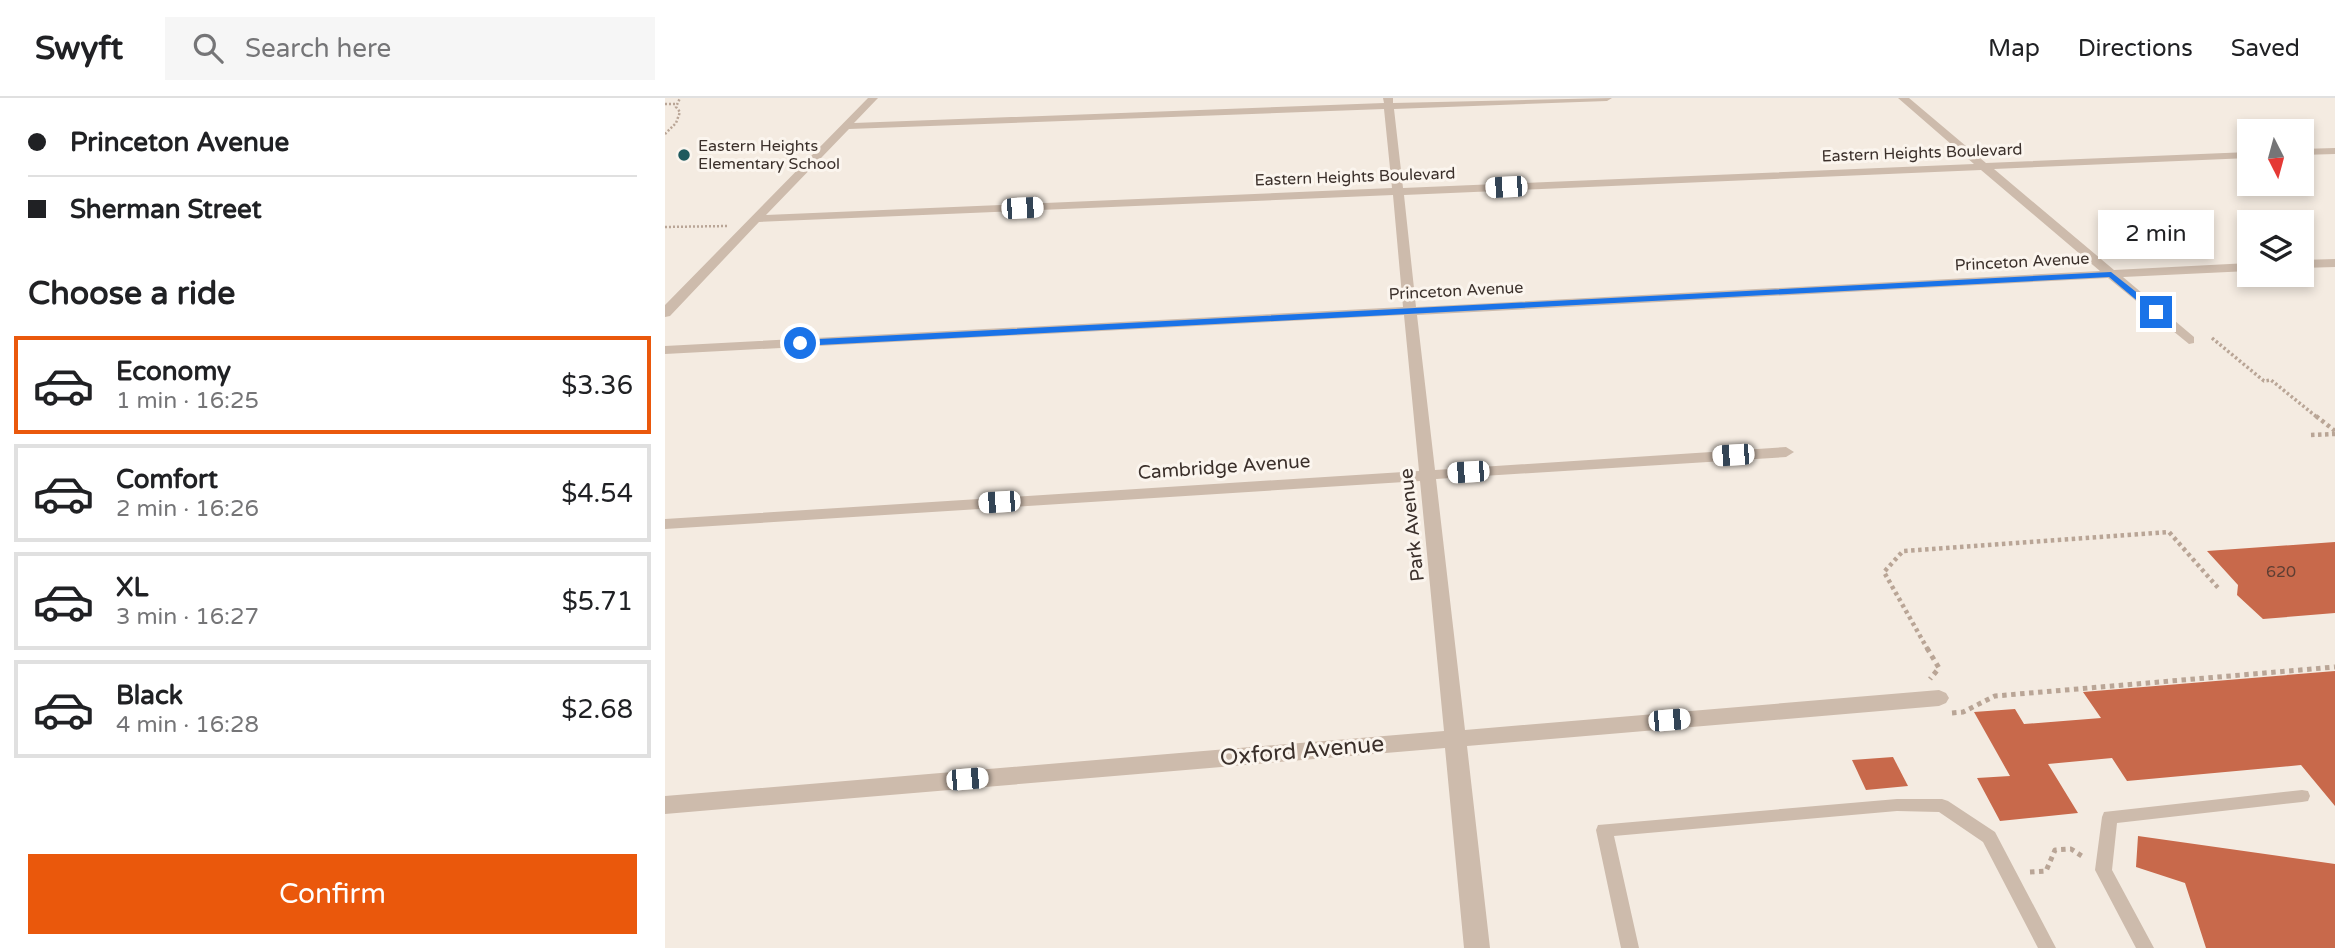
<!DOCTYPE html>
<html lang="en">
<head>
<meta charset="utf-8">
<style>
  body { margin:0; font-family:"Varela Round",sans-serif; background:#f6f6f6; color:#202124; height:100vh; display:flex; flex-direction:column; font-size:26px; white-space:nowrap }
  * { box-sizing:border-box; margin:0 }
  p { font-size:23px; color:#757577 }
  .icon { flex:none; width:38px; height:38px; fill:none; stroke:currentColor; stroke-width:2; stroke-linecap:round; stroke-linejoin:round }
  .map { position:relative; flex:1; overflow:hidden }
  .drawer { display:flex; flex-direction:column; background:#fff; width:665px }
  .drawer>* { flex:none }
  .top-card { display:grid; align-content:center; height:154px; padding:0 28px; background:#fff }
  .needle { width:46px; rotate:174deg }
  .controls { position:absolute; left:1572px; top:21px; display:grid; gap:14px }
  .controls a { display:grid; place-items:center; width:77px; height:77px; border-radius:0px; background:#fff; box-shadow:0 4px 10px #0003; font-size:35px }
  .end { position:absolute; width:32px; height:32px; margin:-16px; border:9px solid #1a73e8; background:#fff; box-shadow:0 0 0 4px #fff }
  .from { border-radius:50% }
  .bubble { position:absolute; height:49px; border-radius:0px; background:#fff; box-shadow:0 4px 10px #0003; font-size:23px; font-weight:600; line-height:49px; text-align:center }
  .car { position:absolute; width:21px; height:42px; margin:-21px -10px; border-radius:9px; box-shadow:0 0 5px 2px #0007; background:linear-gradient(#fff 24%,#345 0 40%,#fff 0 76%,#345 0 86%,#fff 0) }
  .top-card b { display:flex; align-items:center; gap:24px; height:66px; font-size:26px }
  .top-card b+b { border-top:2px solid #e0e0e0 }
  .top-card i { width:18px; height:18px; background:#202124 }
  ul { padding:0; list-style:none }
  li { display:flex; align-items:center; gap:21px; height:98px; margin:0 14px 10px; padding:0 14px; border:4px solid #e0e0e0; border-radius:0px }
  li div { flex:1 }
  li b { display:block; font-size:26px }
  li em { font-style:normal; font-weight:600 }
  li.active { border-color:#ea580c }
  li>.icon { width:63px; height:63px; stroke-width:1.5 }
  h2 { padding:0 28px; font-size:32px; line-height:84px }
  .primary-button { display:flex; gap:14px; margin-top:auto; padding:14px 28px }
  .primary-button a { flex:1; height:80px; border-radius:0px; background:#ea580c; color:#fff; font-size:28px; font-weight:600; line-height:80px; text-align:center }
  header { display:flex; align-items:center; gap:42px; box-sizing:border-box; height:98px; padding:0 35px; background:#fff; border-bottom:2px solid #e0e0e0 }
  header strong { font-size:33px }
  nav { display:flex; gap:38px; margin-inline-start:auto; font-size:24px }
  .search { width:490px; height:63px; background:#f6f6f6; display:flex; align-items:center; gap:18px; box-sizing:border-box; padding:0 24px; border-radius:0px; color:#757577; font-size:26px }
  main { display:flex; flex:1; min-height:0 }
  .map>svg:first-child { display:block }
</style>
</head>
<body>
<header>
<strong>Swyft</strong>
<div class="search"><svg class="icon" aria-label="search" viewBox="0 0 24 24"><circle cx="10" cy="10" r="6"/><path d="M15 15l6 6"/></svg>Search here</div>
<nav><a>Map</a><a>Directions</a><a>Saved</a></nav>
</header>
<main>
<section class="drawer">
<div class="top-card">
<b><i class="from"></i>Princeton Avenue</b>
<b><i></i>Sherman Street</b>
</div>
<h2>Choose a ride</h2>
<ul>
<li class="active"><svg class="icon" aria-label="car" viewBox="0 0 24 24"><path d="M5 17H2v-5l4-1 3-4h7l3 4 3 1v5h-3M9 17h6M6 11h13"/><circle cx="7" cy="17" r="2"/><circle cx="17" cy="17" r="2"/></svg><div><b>Economy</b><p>1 min · 16:25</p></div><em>$3.36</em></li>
<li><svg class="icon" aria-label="car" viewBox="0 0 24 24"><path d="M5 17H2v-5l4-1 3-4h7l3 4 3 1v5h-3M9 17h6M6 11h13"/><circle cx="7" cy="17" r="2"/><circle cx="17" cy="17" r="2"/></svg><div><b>Comfort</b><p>2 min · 16:26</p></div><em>$4.54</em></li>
<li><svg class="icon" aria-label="car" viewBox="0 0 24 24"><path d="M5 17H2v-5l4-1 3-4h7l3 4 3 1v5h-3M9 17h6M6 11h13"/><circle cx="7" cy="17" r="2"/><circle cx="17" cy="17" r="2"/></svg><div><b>XL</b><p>3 min · 16:27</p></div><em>$5.71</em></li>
<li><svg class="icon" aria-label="car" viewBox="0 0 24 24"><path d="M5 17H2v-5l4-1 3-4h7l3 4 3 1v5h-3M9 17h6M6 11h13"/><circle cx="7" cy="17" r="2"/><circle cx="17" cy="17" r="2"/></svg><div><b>Black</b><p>4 min · 16:28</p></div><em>$2.68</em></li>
</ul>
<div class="primary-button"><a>Confirm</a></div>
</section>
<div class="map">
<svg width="1670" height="850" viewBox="0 0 1670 850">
  <rect width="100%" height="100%" fill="#f4ebe1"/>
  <g fill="#c8694b">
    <polygon points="1670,444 1670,515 1598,521 1572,497 1573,487 1542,453"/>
    <polygon points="1670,573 1670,708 1636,667 1462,683 1447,660 1383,666 1413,715 1335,723 1312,680 1345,678 1309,614 1350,611 1359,626 1436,620 1418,594"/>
    <polygon points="1228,659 1243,688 1201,692 1187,662"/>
    <polygon points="1473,738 1670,766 1670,850 1541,850 1520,785 1471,769"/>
  </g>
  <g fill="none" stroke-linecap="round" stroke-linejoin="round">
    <g stroke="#b9a596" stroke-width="2.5" stroke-dasharray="2 2" stroke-linecap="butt">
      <polyline points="0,6 12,6"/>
      <polyline points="0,36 11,25 15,14 11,9 15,0"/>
      <polyline points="0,129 63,128"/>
    </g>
    <polyline stroke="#b9a596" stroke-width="3.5" stroke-dasharray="2.5 2.5" stroke-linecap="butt" points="1547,240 1599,283 1606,282 1653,320"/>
    <g stroke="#b9a596" stroke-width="4.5" stroke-dasharray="3.5 3.5" stroke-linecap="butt">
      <polyline points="1651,318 1670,333"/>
      <polyline points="1646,337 1670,336"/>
      <polyline points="1263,552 1219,474 1238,453 1504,434 1555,492"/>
    </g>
    <g stroke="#b9a596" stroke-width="5" stroke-dasharray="4.5 4.5" stroke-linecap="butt">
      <polyline points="1262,550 1274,570 1265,581"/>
      <polyline points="1287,615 1298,614 1330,598 1670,569"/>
      <polyline points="1365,774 1381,773 1390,752 1406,751 1420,760"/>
    </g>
    <g fill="#cdbbac" fill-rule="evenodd">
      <polygon points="1637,692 1643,693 1645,698 1643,703 1637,704 1452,725 1447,772 1489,850 1471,850 1430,772 1437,719 1439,714"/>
      <polygon points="1232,701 1277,701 1283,703 1330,734 1391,850 1373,850 1318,744 1274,714 1232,713 949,738 974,850 956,850 931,732 933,727"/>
    </g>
    <g fill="#cdbbac" fill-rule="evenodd">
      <path d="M203 0H213L189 25 719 5 718 0H728V5L947 0 942 3 729 11 738 90 1309 66 1233 0H1244L1321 65 1584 54V60L1329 71 1449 172 1584 165V173L1458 179 1529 239V245L1524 246 1443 180 752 217 770 372 1121 349 1129 354 1121 359 771 381 800 632 1274 592 1281 595 1284 600 1281 605 1274 608 802 648 825 850H799L780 650 0 716V698L779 633 755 383 0 431V421L754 373 739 217 0 256V248L738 209 728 97 94 124 5 218 0 219V207ZM719 11 727 90 101 117 184 31ZM1316 72 1435 173 751 209 739 97Z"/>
      <polygon points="1670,50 1670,56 1636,57 1636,51"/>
      <polygon points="1670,161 1670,169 1636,170 1636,162"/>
    </g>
  </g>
  <polygon fill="#1a73e8" points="1446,174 1494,212 1494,216 1488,216 1444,179 135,248 130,245 135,242"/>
  <circle fill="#1f5a5e" stroke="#fbf5ee" stroke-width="2.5" cx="19" cy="57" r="7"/>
  <g text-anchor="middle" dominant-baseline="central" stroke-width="6" stroke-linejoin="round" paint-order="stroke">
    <g font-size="16" fill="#3b302b" stroke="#fbf5ee" text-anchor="start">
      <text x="33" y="48">Eastern Heights<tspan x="33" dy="18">Elementary School</tspan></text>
    </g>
    <g font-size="16" fill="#3b302b" stroke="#fbf5ee">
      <text transform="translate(1257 55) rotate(-2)">Eastern Heights Boulevard</text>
      <text transform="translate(690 79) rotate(-2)">Eastern Heights Boulevard</text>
      <text transform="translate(1357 164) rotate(-3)">Princeton Avenue</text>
      <text transform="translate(791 193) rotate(-3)">Princeton Avenue</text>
    </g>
    <g font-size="16" fill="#5e3e33">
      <text x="1616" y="474">620</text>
    </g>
    <g font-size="19" fill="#3b302b" stroke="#fbf5ee">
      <text transform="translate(559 369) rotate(-4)">Cambridge Avenue</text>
      <text transform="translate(747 427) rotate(-96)">Park Avenue</text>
    </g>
    <g font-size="23" fill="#3b302b" stroke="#fbf5ee">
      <text transform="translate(637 653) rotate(-5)">Oxford Avenue</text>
    </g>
  </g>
</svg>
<div class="controls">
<a><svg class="needle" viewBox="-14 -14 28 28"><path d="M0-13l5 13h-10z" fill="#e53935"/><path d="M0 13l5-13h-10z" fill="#757577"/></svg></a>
<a><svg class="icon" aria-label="layers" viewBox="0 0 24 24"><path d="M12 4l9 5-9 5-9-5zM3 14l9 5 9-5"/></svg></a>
</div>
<i class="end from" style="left:135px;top:245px"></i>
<i class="end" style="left:1491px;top:214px"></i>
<div class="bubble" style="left:1433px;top:112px;width:116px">2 min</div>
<i class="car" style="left:841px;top:89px;rotate:267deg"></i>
<i class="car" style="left:357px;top:110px;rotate:87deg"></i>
<i class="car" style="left:1068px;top:357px;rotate:266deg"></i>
<i class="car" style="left:803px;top:374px;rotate:266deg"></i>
<i class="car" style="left:334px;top:404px;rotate:266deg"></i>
<i class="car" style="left:1004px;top:622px;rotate:85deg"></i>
<i class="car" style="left:302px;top:681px;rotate:85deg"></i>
</div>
</main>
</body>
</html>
